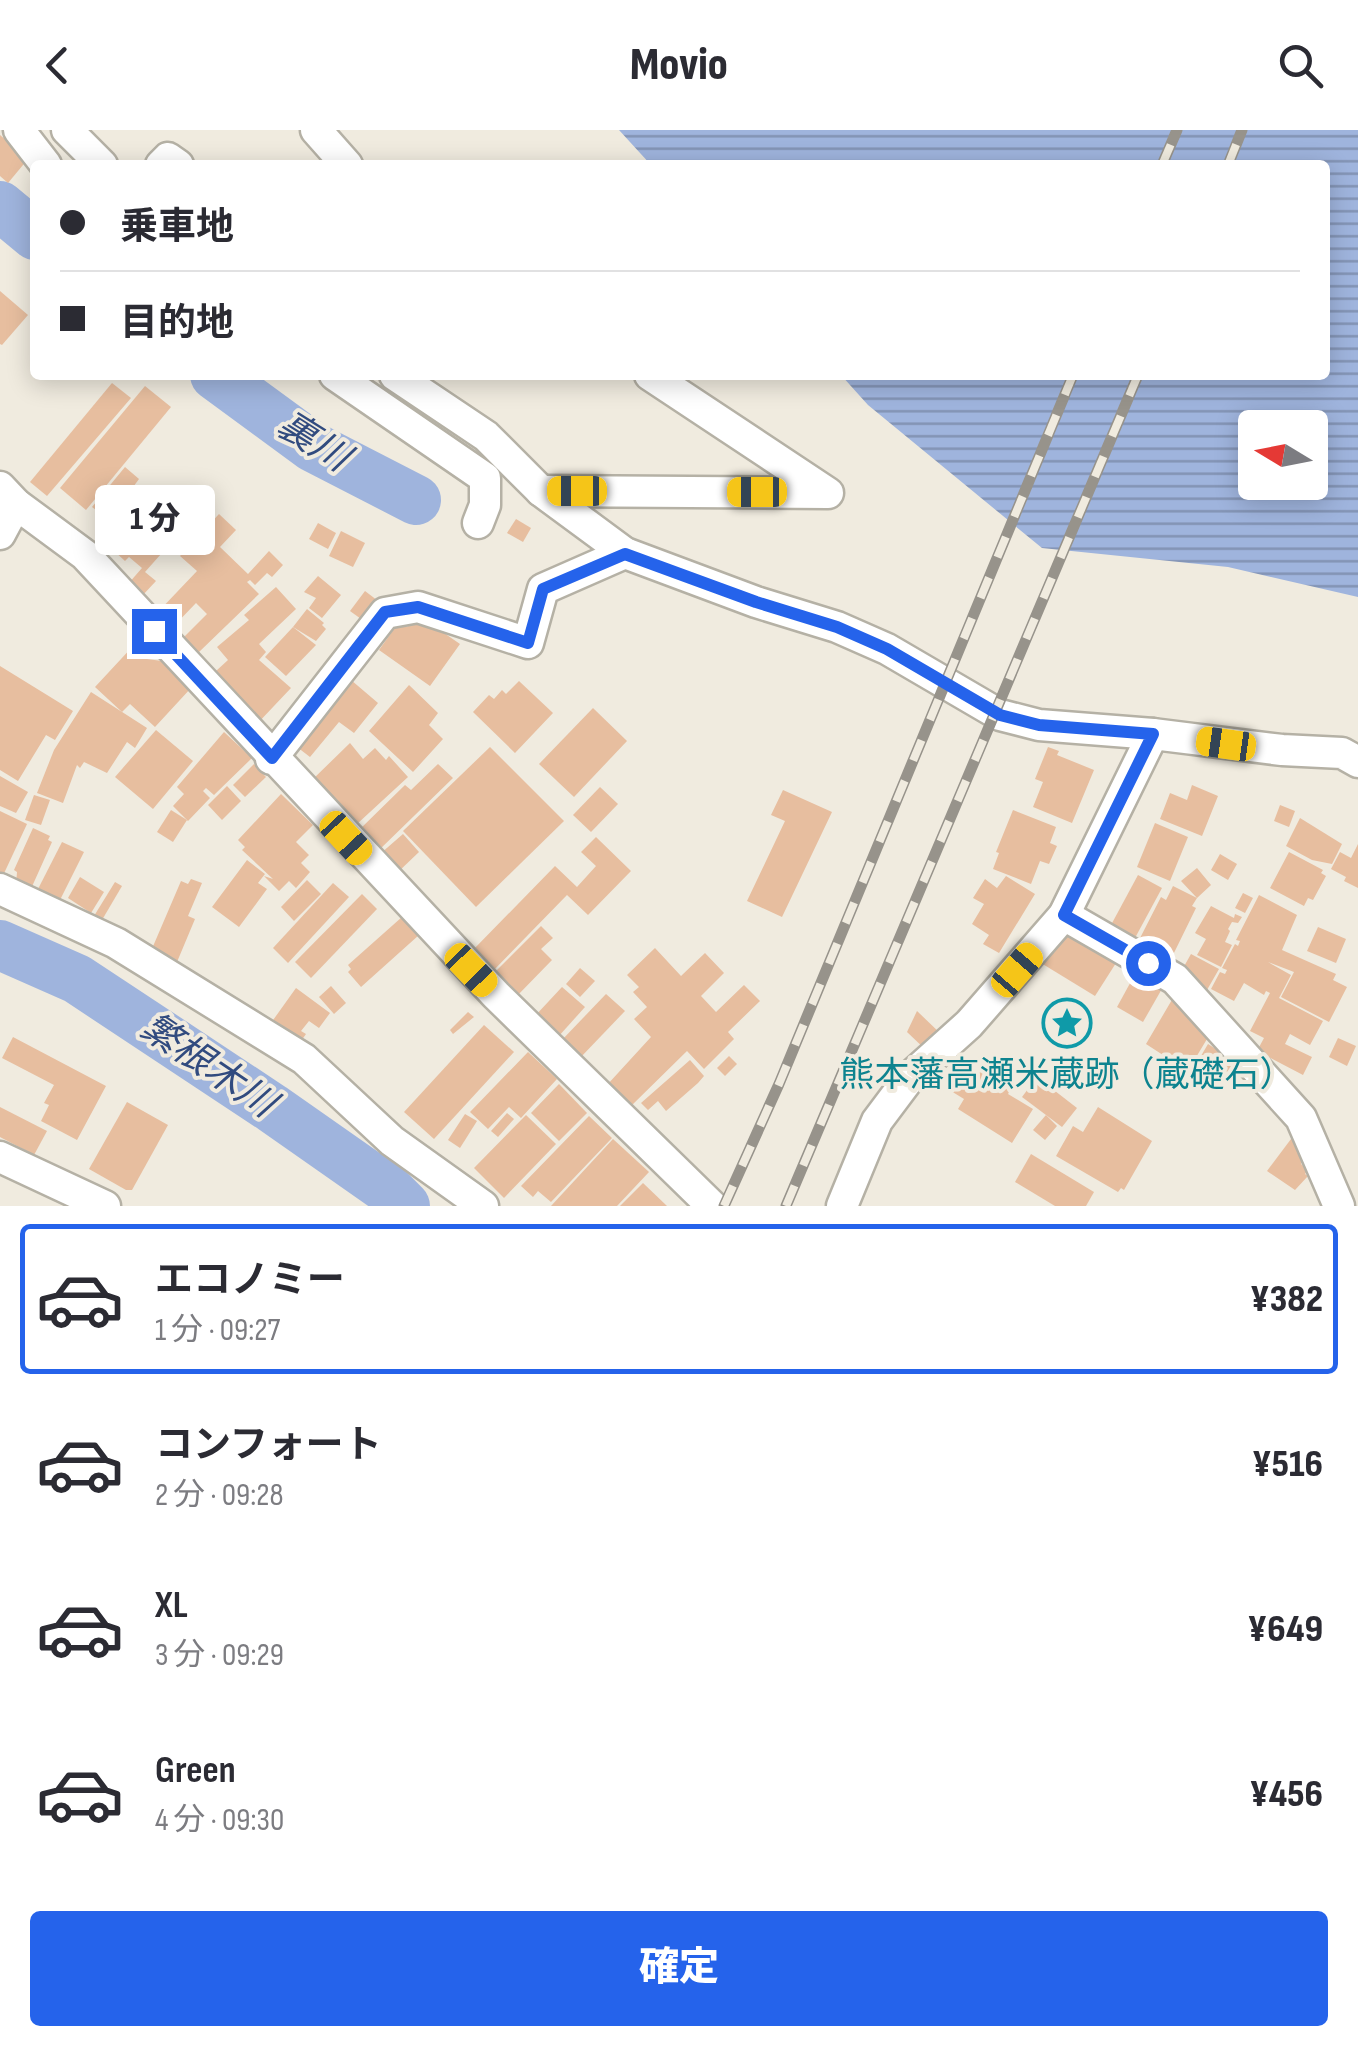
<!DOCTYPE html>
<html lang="ja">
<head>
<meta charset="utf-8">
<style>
  body { margin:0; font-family:"Sofia Sans Condensed","Noto Sans JP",sans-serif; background:#f2f2f3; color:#2b2b33; height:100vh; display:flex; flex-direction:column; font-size:38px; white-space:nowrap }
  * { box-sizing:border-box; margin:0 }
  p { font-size:32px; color:#7c7c81 }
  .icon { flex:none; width:55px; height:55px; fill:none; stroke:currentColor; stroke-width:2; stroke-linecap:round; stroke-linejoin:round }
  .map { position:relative; height:1076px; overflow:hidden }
  .drawer { display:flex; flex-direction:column; background:#fff; flex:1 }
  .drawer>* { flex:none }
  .top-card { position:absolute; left:30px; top:30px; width:1300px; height:220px; border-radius:10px; box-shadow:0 5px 25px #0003; display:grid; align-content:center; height:220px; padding:0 30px; background:#fff }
  .needle { width:65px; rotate:280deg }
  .tools { position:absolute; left:1238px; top:280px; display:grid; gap:20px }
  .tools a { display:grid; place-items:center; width:90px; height:90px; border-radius:10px; background:#fff; box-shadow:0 5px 25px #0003; font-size:50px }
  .end { position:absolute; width:45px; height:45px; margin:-22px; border:12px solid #2563eb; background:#fff; box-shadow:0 0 0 5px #fff }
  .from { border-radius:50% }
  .bubble { position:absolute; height:70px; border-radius:10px; background:#fff; box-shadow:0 5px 25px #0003; font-size:32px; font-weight:800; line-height:70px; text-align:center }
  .car { position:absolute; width:30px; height:60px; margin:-30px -15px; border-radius:12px; box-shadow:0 0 8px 2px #0007; background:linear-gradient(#f5c518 24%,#345 0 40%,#f5c518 0 76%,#345 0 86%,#f5c518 0) }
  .top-card b { display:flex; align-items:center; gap:35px; height:95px; font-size:38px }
  .top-card b+b { border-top:2px solid #e1e1e2 }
  .top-card i { width:25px; height:25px; background:#2b2b33 }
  ul { padding:18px 0 0; list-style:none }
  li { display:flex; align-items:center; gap:30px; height:150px; margin:0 20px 15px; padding:0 10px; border:5px solid transparent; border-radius:10px }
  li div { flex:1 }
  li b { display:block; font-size:38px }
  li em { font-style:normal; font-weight:800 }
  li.current { border-color:#2563eb }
  li>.icon { width:90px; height:90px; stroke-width:1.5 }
  .action { display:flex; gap:20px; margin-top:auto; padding:20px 30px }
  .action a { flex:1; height:115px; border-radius:10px; background:#2563eb; color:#fff; font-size:40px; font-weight:800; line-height:115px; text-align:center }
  header { display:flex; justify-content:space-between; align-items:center; height:130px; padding:0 30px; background:#fff; font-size:45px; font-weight:800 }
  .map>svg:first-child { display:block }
</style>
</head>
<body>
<header><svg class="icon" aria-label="back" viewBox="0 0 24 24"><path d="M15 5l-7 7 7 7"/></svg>Movio<svg class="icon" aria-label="search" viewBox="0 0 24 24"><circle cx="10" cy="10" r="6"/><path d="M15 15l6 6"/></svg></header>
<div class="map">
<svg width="1358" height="1076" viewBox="0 0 1358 1076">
  <defs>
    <pattern id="water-rules" width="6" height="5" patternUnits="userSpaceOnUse" patternTransform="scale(2.5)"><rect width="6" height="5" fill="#9fb4dd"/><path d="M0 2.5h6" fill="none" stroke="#8293b4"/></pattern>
  </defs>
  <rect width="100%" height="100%" fill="#f0ebdf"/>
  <path fill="url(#water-rules)" fill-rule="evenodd" d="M619 0H1358V467L1228 437 1042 418 868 275 841 245H1325V35H651ZM1255 298H1310V352H1255Z"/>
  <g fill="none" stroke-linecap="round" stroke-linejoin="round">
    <g stroke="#9fb4dd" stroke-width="50">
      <polyline points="0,76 35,105"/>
      <polyline points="215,245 313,317 416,370"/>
      <polyline points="0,815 77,849 272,978 389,1060 405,1076"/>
    </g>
  </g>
  <g fill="#e7be9f">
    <polygon points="0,5 28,29 8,53 0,46"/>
    <polygon points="0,161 28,185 2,215 0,214"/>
    <polygon points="112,253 131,268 47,366 30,352"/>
    <polygon points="145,256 171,277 86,380 60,358"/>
    <polygon points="125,337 139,349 109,390 92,377"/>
    <polygon points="151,374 165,385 168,382 185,397 145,442 156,451 142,466 128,454 142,438 129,427 125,431 112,419"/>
    <polygon points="219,384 236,400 220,417 248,444 269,421 283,435 272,447 267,443 255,455 250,450 247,452 259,464 198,523 183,508 207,484 196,473 172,498 157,483 197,441 180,426"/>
    <polygon points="516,389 531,398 523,412 507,403"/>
    <polygon points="318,393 336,403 328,419 309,409"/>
    <polygon points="341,401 365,413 353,437 329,426"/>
    <polygon points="318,446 341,465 322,488 309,478 316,468 304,462"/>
    <polygon points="276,457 296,479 259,514 266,522 259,530 291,558 256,595 212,550 219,544 216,541 228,530 217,517 249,490 244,485"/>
    <polygon points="365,461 382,474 368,494 350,481"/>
    <polygon points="307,479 324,493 322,495 326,499 316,511 293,497"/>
    <polygon points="412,490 431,494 460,514 430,556 379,520 399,492 407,497"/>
    <polygon points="293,497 316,515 286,546 265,527"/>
    <polygon points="134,515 147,529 162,531 191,558 155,597 130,574 122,582 95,557"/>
    <polygon points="0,536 73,581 55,610 46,605 18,651 0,640"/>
    <polygon points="351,550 378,573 354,603 339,592 310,627 297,617"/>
    <polygon points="519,551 553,583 515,623 473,582 489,565 494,569 502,560 506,564"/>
    <polygon points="409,555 438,583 429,595 443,609 413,642 369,601"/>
    <polygon points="91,562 147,598 135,618 127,612 107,643 84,632 80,638 77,635 63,673 37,663 54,620"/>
    <polygon points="593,578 627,611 574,667 539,634"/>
    <polygon points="156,600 193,631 153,679 115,647"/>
    <polygon points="224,602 252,628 214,665 206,658 203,661 210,668 188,691 173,676 184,664 177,657"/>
    <polygon points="350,613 363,629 375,618 386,630 389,626 408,647 357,694 330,665 326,670 310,652"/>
    <polygon points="490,617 564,691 476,777 403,701"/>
    <polygon points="1048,617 1059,621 1057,625 1094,640 1072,693 1033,677 1043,652 1035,649"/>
    <polygon points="254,634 266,647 245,667 233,655"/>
    <polygon points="438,634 453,648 376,723 357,702 405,655 411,660"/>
    <polygon points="0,646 28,662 16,683 0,676"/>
    <polygon points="1192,655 1218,666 1202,706 1160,689 1170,663 1187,670"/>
    <polygon points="227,656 241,671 222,690 208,675"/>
    <polygon points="600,657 618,674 591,702 573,685"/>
    <polygon points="783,660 832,682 782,787 747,771 785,691 771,685"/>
    <polygon points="281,664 313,695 296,712 309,725 301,733 310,742 296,758 289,751 279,761 264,746 273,749 242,720 245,717 238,710"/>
    <polygon points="34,665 50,670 41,695 25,690"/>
    <polygon points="1280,675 1295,681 1289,697 1274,691"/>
    <polygon points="171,680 187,690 173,712 157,702"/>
    <polygon points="1013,680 1056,697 1050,713 1057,716 1049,734 1040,731 1031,754 993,739 999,723 996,722"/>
    <polygon points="0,681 27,694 0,752"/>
    <polygon points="1300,688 1342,714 1332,734 1312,730 1286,716"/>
    <polygon points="1155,693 1188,707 1170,751 1137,737"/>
    <polygon points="33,698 50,706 48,710 52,712 30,761 16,755 17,742 14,740"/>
    <polygon points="403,704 419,722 397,743 380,724"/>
    <polygon points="596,707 631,741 588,785 567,765 492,842 472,821 555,736 577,757 596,736 581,722"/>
    <polygon points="62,712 84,722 59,772 37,761"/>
    <polygon points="1358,714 1358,758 1344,751 1346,747 1331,739 1340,722 1351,728"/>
    <polygon points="1289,722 1323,740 1321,743 1326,746 1313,770 1308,768 1304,776 1270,758"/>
    <polygon points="1220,724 1237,734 1228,750 1211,740"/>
    <polygon points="247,730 265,744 258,753 267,759 239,797 212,777"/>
    <polygon points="1197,738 1211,755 1197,768 1192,776 1196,778 1171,829 1138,812 1161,767 1166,770 1173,756 1197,768 1181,751"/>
    <polygon points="1138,745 1162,758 1135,808 1111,795"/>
    <polygon points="1006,746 1035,764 999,823 983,814 989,805 972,794 984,774 973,768 985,749 997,758"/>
    <polygon points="80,747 104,762 91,783 68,768"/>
    <polygon points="191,749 202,753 188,786 195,789 177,832 151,821 181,751 188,754"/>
    <polygon points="307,750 321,764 294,791 281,777"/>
    <polygon points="115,752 122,756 102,790 94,786"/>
    <polygon points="333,753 349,767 288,833 273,818"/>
    <polygon points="1243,763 1253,768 1245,783 1235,778"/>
    <polygon points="362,764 377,779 311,848 295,832"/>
    <polygon points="1259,765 1297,785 1282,820 1336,844 1333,850 1347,857 1329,892 1281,867 1294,842 1268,832 1291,845 1279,868 1323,891 1310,915 1290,904 1285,914 1312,927 1303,945 1257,921 1264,908 1250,901 1270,863 1266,861 1264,865 1244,853 1234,871 1211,859 1220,842 1225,844 1227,840 1222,838 1235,814 1238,816 1240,811 1236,810"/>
    <polygon points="1211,776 1234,788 1235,784 1242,787 1238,793 1232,792 1228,799 1230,801 1225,812 1232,815 1221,837 1197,825 1206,809 1195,803"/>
    <polygon points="402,787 419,805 361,857 348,842 351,839 348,835"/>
    <polygon points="541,796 553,808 541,819 552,830 516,867 493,844"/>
    <polygon points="1318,797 1346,809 1336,833 1307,821"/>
    <polygon points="1065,801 1116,833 1095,866 1041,833"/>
    <polygon points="655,818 681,846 705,823 724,843 701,866 716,882 744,855 760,871 728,902 734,909 704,939 687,921 629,978 607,955 651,907 634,889 647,877 633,862 639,857 627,845"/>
    <polygon points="1191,824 1219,839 1207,860 1192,852 1194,847 1182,840"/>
    <polygon points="1140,835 1167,850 1143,892 1117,877"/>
    <polygon points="580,838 595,851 580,867 566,854"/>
    <polygon points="331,856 346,873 334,884 319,867"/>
    <polygon points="562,857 585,877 558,907 535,886"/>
    <polygon points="296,858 330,883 319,898 309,891 301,901 306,904 299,914 271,893"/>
    <polygon points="606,864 625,881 580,928 561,911"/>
    <polygon points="1173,868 1213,899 1195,929 1198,931 1208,914 1238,933 1220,962 1146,914"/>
    <polygon points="917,881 942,905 927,921 907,902"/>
    <polygon points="468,882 474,887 453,904 450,900"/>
    <polygon points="484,895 514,922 434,1009 404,982"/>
    <polygon points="13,907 106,956 77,1010 41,991 49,975 44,973 54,955 2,928"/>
    <polygon points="1338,908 1356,916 1347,936 1329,927"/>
    <polygon points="528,922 557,949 521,988 509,977 488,999 470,982"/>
    <polygon points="729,926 737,934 725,946 717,938"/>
    <polygon points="690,930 704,946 698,953 666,981 658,971 648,980 641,973"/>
    <polygon points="980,940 1011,959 1008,964 1033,979 1012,1013 958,979 964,969 951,961 962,943 974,951"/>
    <polygon points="1037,947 1077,978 1062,997 1022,967"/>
    <polygon points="559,954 587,983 559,1011 531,983"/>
    <polygon points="127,972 168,995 132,1060 126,1060 89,1039"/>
    <polygon points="0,977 47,1001 34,1025 0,1007"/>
    <polygon points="1098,977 1152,1011 1124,1060 1121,1058 1118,1062 1056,1026 1073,996 1083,1002"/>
    <polygon points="507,983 514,989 498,1007 491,1001"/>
    <polygon points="465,984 477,991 460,1018 448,1010"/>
    <polygon points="526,985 556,1014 504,1068 474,1038"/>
    <polygon points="1046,985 1057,996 1045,1010 1033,1000"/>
    <polygon points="589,986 612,1008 551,1072 538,1061 533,1067 521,1056"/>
    <polygon points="1294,1005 1306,1026 1301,1034 1308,1040 1305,1044 1308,1046 1295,1060 1267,1041"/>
    <polygon points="613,1009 649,1042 617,1076 551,1076"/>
    <polygon points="1031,1024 1094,1062 1086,1076 1055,1076 1015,1052"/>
    <polygon points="643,1053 667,1076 620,1076"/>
  </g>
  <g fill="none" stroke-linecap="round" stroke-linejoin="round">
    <g stroke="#b5b1a5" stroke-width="35">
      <g id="minor">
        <polyline points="19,0 46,35"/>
        <polyline points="67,0 102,35"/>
        <polyline points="316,0 347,35"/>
        <polyline points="161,35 168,28 178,35"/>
        <polyline points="335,245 485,348 485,375 478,393"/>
        <polyline points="395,245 486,306 541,361 625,423 756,472 837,497 887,519 1000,585 1039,595 1153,604 1282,620 1342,623 1358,632"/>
        <polyline points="0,357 16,374 85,425 496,865 712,1076"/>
        <polyline points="541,361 828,363 650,245"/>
        <polyline points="0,404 16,374"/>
        <polyline points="271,629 385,483 418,477 528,513 543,459 625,423"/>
        <polyline points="0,759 116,813 304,929 392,1011 483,1076"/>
        <polyline points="1064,785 1175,849 1301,988 1339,1076"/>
        <polyline points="0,1027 105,1076"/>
        <polyline points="842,1076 877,991 910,947 969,894 1064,785 1153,604"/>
      </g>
    </g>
    <use href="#minor" stroke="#fff" stroke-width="30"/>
    <g stroke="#97938b" stroke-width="11">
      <g id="rail">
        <polyline points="1162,35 1177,0"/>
        <polyline points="1228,35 1242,0"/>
        <polyline points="724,1076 779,954 1073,245"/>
        <polyline points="786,1076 1138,245"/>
      </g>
    </g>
    <use href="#rail" stroke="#f0ebdf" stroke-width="8" stroke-dasharray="22" stroke-linecap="butt"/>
  </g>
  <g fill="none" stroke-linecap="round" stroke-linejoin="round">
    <polyline stroke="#2563eb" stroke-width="12" points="154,501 272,628 385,482 418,477 528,513 543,459 625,424 756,472 837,497 887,519 1000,585 1039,595 1153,604 1064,785 1148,833"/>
  </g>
  <defs>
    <g id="sight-ring" transform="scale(2.5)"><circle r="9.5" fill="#f0ebdf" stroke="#0f9aa8" stroke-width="1.5"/><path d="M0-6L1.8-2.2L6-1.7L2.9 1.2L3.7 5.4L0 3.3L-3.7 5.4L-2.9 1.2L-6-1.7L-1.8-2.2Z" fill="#0f9aa8"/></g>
  </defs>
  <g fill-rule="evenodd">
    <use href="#sight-ring" x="1067" y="893"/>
  </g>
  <g text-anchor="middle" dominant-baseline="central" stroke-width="8" stroke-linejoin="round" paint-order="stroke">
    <g font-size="35" fill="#0d838f" stroke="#f0ebdf">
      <text x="1067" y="945">熊本藩高瀬米蔵跡（蔵礎石）</text>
    </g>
    <g font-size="38" font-style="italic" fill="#314b7f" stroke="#f0ebdf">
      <text transform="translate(313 312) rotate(32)">裏川</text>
      <text transform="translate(208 936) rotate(34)">繁根木川</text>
    </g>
  </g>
</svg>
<div class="tools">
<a><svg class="needle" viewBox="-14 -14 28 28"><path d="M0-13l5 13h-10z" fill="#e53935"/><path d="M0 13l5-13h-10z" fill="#7c7c81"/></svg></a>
</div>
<i class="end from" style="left:1148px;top:833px"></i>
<i class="end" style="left:154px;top:501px"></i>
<div class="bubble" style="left:95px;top:355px;width:120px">1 分</div>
<i class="car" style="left:577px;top:361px;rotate:270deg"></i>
<i class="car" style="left:757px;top:362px;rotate:270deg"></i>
<i class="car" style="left:1226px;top:614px;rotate:278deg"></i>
<i class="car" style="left:346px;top:708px;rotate:137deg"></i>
<i class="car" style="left:471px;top:840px;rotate:136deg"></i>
<i class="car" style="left:1017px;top:840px;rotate:41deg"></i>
<div class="top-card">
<b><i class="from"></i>乗車地</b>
<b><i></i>目的地</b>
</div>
</div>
<section class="drawer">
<ul>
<li class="current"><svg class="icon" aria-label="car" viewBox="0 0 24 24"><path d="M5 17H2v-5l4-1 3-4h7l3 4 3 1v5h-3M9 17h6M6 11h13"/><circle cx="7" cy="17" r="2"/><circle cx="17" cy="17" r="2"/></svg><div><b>エコノミー</b><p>1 分 · 09:27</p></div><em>¥382</em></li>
<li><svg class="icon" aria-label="car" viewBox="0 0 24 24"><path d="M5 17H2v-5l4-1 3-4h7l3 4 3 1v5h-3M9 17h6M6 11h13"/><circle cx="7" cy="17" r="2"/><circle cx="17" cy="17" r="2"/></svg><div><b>コンフォート</b><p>2 分 · 09:28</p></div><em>¥516</em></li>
<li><svg class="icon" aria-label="car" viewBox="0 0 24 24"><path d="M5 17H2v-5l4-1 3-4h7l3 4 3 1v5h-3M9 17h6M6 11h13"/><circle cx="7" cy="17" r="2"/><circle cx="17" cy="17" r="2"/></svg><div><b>XL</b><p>3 分 · 09:29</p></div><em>¥649</em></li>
<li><svg class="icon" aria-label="car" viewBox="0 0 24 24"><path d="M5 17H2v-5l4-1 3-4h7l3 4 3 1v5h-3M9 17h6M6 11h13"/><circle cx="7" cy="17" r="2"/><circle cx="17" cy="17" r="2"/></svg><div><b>Green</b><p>4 分 · 09:30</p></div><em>¥456</em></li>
</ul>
<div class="action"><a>確定</a></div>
</section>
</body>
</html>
